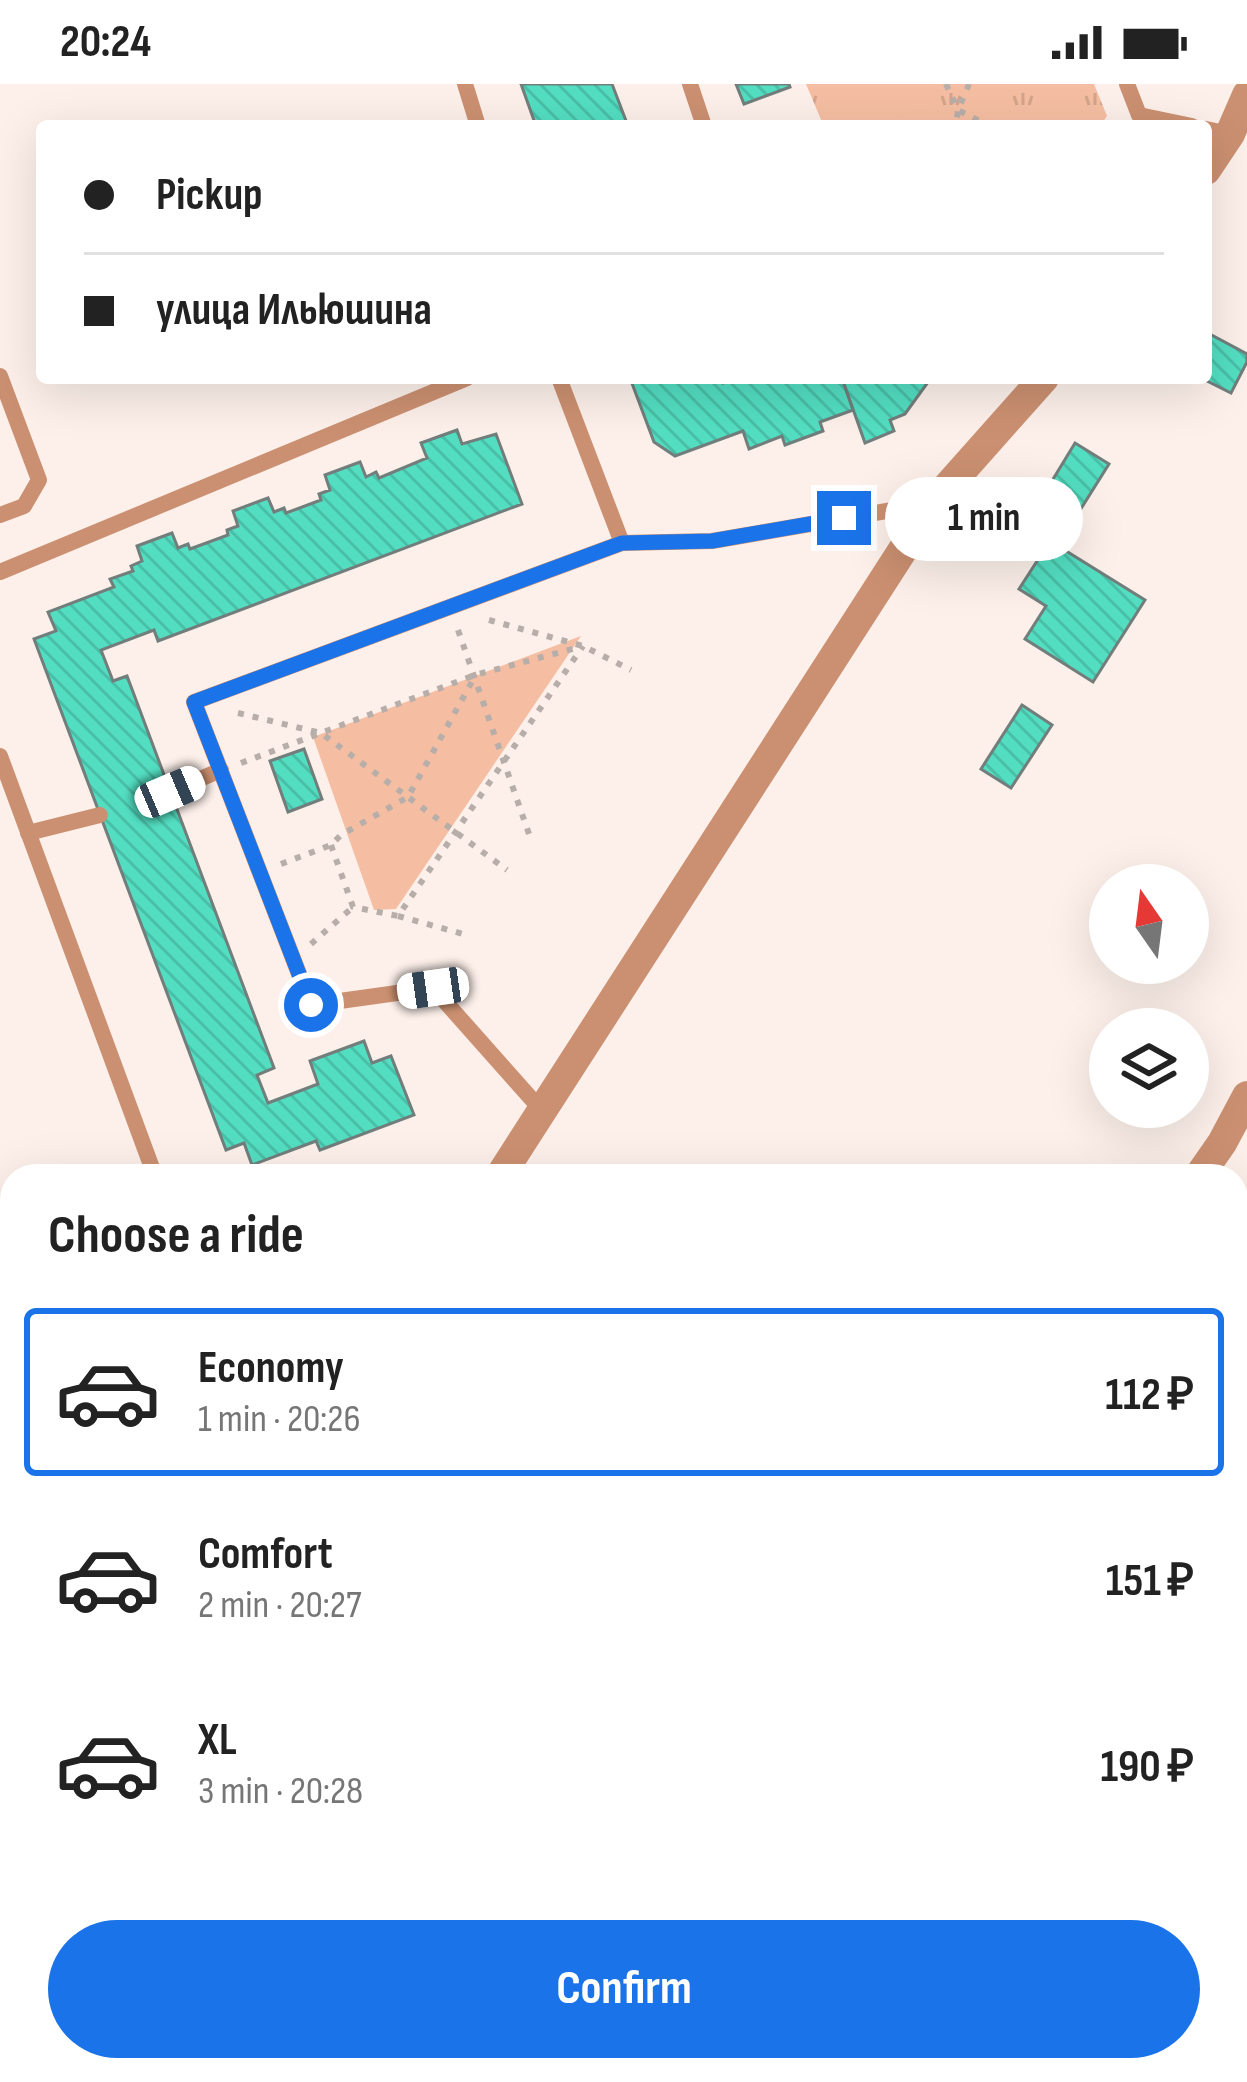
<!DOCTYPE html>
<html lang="en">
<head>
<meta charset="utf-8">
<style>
  body { margin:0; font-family:"Sofia Sans Condensed",sans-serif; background:#f6f6f6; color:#222; height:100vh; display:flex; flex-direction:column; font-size:45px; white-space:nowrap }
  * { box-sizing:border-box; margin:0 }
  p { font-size:39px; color:#767676 }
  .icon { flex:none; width:66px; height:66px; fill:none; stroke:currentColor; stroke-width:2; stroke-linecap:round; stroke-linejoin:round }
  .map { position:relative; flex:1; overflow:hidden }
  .side { position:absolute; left:0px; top:1080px; width:1248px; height:918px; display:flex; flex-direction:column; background:#fff; border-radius:36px 36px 0 0; box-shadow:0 12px 48px #0002 }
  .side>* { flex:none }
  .guide { position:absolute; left:36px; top:36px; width:1176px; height:264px; border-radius:12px; box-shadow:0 12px 48px #0002; display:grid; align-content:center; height:264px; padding:0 48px; background:#fff }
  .needle { width:78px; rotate:346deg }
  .buttons { position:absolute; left:1089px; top:780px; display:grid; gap:24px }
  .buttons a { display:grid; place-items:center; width:120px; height:120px; border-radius:50%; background:#fff; box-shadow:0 12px 48px #0002; font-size:60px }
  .end { position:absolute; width:54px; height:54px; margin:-27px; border:15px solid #1a73e8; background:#fff; box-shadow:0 0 0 6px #fff }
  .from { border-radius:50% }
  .bubble { position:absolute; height:84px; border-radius:42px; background:#fff; box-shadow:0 12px 48px #0002; font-size:39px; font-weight:700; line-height:84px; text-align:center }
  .car { position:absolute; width:36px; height:72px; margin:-36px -18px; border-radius:15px; box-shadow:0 0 9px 3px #0007; background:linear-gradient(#fff 24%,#345 0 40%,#fff 0 76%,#345 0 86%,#fff 0) }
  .guide b { display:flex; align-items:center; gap:42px; height:114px; font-size:45px }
  .guide b+b { border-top:3px solid #e0e0e0 }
  .guide i { width:30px; height:30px; background:#222 }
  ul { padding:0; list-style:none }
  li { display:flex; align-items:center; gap:36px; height:168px; margin:0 24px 18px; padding:0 24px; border:6px solid transparent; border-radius:12px }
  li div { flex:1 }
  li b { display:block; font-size:45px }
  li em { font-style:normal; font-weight:700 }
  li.active { border-color:#1a73e8 }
  li>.icon { width:108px; height:108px; stroke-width:1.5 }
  h2 { padding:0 48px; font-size:54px; line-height:144px }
  .button { display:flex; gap:24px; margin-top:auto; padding:24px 48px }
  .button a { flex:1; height:138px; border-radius:72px; background:#1a73e8; color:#fff; font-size:48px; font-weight:700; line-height:138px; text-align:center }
  .status { display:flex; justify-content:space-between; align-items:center; height:84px; padding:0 60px; background:#fff; direction:ltr }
  .status svg { height:33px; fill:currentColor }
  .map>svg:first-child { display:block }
</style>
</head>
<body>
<div class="status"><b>20:24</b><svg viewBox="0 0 49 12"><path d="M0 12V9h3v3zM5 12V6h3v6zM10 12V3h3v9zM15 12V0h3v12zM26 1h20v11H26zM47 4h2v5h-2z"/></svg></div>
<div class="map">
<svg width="1247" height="1998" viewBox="0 0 1247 1998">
  <defs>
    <pattern id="grass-tufts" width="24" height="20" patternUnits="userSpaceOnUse" patternTransform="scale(3)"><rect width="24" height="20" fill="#f5bea2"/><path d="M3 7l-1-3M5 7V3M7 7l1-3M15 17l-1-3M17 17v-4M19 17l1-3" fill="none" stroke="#d3a48c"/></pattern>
    <pattern id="garden-dots" width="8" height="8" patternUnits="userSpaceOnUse" patternTransform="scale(3)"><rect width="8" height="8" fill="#f5bea2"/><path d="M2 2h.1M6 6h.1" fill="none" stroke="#d3a48c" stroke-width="1.8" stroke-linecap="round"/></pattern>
    <pattern id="building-back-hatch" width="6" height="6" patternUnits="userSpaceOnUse" patternTransform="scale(3)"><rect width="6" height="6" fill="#53dec2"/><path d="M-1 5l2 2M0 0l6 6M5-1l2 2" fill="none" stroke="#49bfa7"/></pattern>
  </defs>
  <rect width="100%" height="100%" fill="#fdf0ea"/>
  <polygon fill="url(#grass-tufts)" points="806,0 1094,0 1107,32 1100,42 814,42 822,38"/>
  <g fill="#f5bea2">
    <polygon points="831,0 928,0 935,21 874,42 845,42"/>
    <polygon points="581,552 396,825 374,826 313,653"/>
  </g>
  <polygon fill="url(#garden-dots)" points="1247,1852 1247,1998 1058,1998 1073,1986 1236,1986 1236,1860"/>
  <g fill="url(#building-back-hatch)" stroke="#717e7b" stroke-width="3">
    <polygon points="521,0 612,0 628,42 536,42"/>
    <polygon points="736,0 789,0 790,3 744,20"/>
    <polygon points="1206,248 1247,270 1247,278 1231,309 1201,294 1206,294"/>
    <polygon points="630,294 721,294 723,299 737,294 842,294 853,326 820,338 823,347 785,361 782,352 749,365 743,347 675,372 654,358"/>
    <polygon points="842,294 931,294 905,330 890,336 894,347 865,359"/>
    <polygon points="457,346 462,360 496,350 522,420 158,557 154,546 101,566 113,597 127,592 274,984 257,991 268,1019 318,1000 310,977 364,957 372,979 391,972 414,1031 320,1066 316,1057 252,1081 244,1059 226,1066 34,555 56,547 48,528 114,503 110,495 133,487 131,482 142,477 137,462 172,449 178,464 188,460 190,465 228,451 227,446 238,442 233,427 268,414 274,428 284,424 286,429 321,416 319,410 330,406 325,391 360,378 366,393 376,388 379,394 427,374 421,359"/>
    <polygon points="1075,359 1109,380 1077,431 1044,410"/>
    <polygon points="1050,457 1145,516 1093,598 1025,555 1046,522 1019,505"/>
    <polygon points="1022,621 1052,641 1011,704 981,685"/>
    <polygon points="304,665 322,715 288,728 270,677"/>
    <polygon points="0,1441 12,1448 12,1580 0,1600"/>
  </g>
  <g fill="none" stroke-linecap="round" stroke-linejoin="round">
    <g stroke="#b8aea9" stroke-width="6" stroke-dasharray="6 9" stroke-linecap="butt">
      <polyline points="946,0 958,26 956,42"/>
      <polyline points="969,0 958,26 989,42"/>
      <polyline points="489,536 583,562 631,586"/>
      <polyline points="458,546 529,750"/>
      <polyline points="238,629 321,649 507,786"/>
      <polyline points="241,679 475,591 580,563"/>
      <polyline points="331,761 353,823 398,832 583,562"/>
      <polyline points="281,780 331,761 341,751 408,713 474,594"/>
      <polyline points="398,832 467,851"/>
      <polyline points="311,860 353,823"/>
    </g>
    <g stroke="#cb9071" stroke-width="16">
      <polyline points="465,0 478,42"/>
      <polyline points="690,0 704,42"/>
      <polyline points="1127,0 1139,31 1192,42"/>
      <polyline points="1206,45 1230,50"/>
      <polyline points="0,292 39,396 24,422 0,431"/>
      <polyline points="559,294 622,459 712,457 933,419"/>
      <polyline points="0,488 467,294"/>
      <polyline points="0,672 155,1092"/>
      <polyline points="170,708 221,686"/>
      <polyline points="28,749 100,731"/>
      <polyline points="544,1029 433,904 311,921 194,618 622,459"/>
    </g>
    <g stroke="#cb9071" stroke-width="30">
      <polyline points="1206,86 1230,50 1247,11"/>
      <polyline points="500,1092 933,419 1044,294"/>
      <polyline points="1199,1092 1222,1059 1247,1012"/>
      <polyline points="0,1729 12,1712"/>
      <polyline points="1236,1789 1247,1782"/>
      <polyline points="407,1998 418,1986"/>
      <polyline points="964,1998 978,1986"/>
    </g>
  </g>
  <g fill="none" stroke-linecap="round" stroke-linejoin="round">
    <polyline stroke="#1a73e8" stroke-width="15" points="311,921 194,618 622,459 712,457 844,434"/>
  </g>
</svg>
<div class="buttons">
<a><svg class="needle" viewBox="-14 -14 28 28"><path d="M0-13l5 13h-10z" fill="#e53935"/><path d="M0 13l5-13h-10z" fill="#767676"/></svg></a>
<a><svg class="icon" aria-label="layers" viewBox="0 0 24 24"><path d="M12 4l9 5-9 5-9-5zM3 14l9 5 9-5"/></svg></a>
</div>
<i class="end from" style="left:311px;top:921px"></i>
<i class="end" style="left:844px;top:434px"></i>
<div class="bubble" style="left:885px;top:393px;width:198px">1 min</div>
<i class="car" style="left:170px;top:708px;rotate:67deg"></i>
<i class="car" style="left:433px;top:904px;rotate:262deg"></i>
<div class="guide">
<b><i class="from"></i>Pickup</b>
<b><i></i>улица Ильюшина</b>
</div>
<section class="side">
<h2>Choose a ride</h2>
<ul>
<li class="active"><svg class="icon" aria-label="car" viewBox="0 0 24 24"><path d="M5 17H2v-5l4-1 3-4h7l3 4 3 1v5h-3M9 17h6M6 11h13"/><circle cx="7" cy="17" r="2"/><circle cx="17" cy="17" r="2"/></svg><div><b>Economy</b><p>1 min · 20:26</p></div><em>112 ₽</em></li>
<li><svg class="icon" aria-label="car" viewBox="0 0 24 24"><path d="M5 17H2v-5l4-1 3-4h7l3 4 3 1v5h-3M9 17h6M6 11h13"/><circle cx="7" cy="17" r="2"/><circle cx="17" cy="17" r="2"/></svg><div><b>Comfort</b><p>2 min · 20:27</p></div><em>151 ₽</em></li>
<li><svg class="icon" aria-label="car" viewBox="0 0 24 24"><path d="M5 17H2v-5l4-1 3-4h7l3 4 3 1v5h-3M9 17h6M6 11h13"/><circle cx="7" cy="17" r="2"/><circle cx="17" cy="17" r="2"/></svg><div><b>XL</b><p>3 min · 20:28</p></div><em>190 ₽</em></li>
</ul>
<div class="button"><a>Confirm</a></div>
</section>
</div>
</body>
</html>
